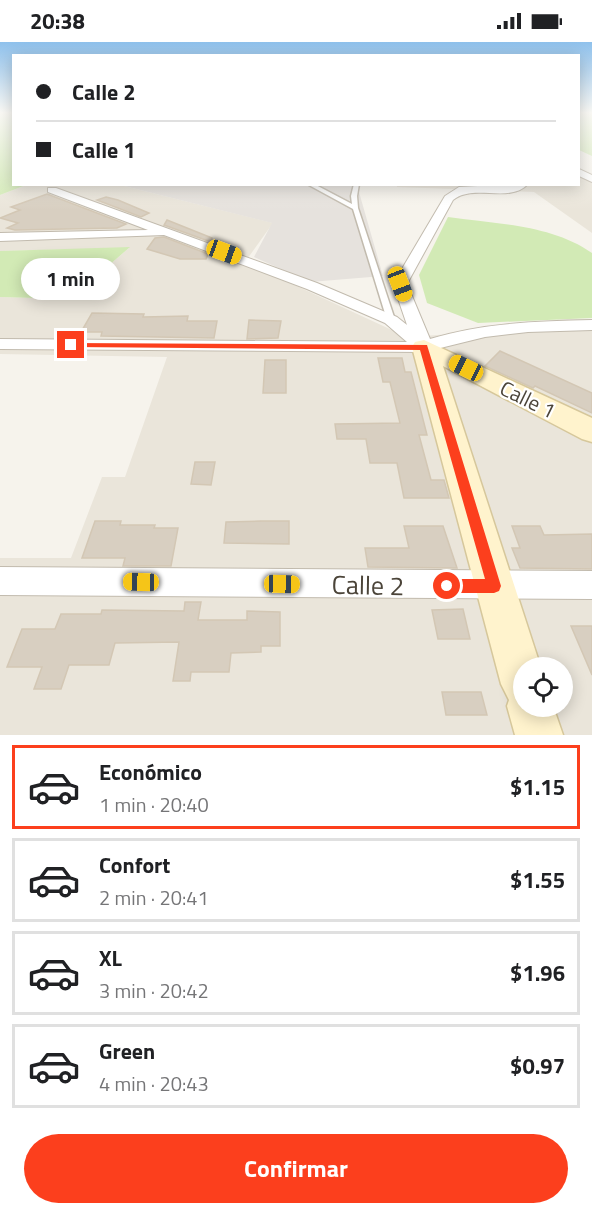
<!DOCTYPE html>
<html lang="es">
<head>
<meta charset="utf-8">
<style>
  body { margin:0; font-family:"Titillium Web",sans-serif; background:#f6f6f6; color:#202124; height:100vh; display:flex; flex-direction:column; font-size:22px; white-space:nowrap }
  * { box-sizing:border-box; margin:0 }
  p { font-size:20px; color:#757577 }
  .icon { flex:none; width:33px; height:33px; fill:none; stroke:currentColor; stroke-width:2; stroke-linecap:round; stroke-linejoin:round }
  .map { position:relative; height:693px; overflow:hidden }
  .panel { display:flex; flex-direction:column; background:#fff; flex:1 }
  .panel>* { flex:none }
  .hud { position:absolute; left:12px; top:12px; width:568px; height:132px; border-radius:0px; box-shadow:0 3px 15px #0003; display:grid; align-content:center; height:132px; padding:0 24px; background:#fff }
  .buttons { position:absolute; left:513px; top:615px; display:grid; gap:12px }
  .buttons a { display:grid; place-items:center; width:60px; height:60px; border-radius:50%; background:#fff; box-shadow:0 3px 15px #0003; font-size:30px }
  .end { position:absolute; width:27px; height:27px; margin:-14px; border:8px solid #fc3f1d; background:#fff; box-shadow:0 0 0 3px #fff }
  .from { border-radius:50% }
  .bubble { position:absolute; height:42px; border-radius:21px; background:#fff; box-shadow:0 3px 15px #0003; font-size:20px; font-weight:700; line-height:42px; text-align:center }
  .car { position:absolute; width:18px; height:36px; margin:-18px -9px; border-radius:8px; box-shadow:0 0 4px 2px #0007; background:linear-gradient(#f5c518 24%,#345 0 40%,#f5c518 0 76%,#345 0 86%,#f5c518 0) }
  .hud b { display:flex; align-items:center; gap:21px; height:57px; font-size:22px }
  .hud b+b { border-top:2px solid #e0e0e0 }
  .hud i { width:15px; height:15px; background:#202124 }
  ul { padding:10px 0 0; list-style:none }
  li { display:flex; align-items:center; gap:18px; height:84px; margin:0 12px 9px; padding:0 12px; border:3px solid #e0e0e0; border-radius:0px }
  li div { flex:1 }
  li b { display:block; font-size:22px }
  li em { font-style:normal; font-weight:700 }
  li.active { border-color:#fc3f1d }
  li>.icon { width:54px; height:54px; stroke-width:1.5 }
  .action { display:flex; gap:12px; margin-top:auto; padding:12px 24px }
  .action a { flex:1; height:69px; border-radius:36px; background:#fc3f1d; color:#fff; font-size:24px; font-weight:700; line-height:69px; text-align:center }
  .status { display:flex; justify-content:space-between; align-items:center; height:42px; padding:0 30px; background:#fff; direction:ltr }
  .status svg { height:16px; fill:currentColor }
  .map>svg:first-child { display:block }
</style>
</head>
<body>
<div class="status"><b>20:38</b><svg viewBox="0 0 49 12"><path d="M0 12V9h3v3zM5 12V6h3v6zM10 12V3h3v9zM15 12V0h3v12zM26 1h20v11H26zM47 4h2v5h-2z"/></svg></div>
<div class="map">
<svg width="592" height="693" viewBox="0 0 592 693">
  <rect width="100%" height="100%" fill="#f6f3ec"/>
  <g fill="#eae5da" fill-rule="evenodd">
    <polygon points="579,132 592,140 592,191 534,150 397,145 397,142 579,142"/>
    <path d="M26 143H120L273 181 245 220 407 295 592 283V693H0V516H71L102 435H125L167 315 0 312V255L70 257 129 206 0 209V153ZM524 626H562V664H524Z"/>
  </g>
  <polygon fill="#e6e2dd" points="120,143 357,143 383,234 310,240 254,215 272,181"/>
  <g fill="#d2eab5">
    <polygon points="0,71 13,71 14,142 26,143 0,153"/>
    <polygon points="579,71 592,71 592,114 579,108"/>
    <path d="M448 175C495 182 551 182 592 211V276L478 281 427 261 419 233Z"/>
    <polygon points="130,205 70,257 0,255 0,209"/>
  </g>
  <g fill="#d8cfc1" stroke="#d3c7b4" stroke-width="1.5">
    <polygon points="47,152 126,182 117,186 15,188 7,186 18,181 0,176 20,168 11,165"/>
    <polygon points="106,155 118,158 149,171 141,175 97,158"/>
    <polygon points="167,178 212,196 211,200 164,183"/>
    <polygon points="164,195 208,212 206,217 180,217 147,207 155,196"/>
    <polygon points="92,271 144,272 143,275 188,274 187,279 217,279 214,296 101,294 102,290 81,290"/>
    <polygon points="249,278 281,279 278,296 247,297"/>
    <polygon points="500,309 592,351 592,371 535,344 533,346 485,324"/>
    <polygon points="378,316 402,316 405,330 411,330 427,393 419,393 431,438 444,438 449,456 404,456 397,421 370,421 366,397 337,397 335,382 400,381 390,340 383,340"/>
    <polygon points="265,318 286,318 286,351 263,351"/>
    <polygon points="195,420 215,420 211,443 191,442"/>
    <polygon points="95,479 121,479 120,483 155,483 154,486 178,486 171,524 123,524 125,516 82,516"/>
    <polygon points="261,479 289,479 289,502 224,501 226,480"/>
    <polygon points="404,484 443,484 457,526 368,525 365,506 409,506"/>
    <polygon points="512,484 540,484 544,493 592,492 592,527 520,526 512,506 520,506"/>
    <polygon points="185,560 201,560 198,578 247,578 247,569 280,570 280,604 261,604 261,610 231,611 229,630 191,630 190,639 173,639 179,600 115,601 109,623 69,623 61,647 34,647 42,625 7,625 22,587 55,587 61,572 101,572 102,568 184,569"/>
    <polygon points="463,567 470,597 438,597 432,568"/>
    <polygon points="571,584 592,584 592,633"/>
    <polygon points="442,650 481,650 487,673 446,673"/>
  </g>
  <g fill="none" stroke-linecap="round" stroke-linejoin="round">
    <g stroke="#c2bbae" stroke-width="3">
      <polygon id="lane" points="307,142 314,142 352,162 351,154 354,142 359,142 357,154 358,166 395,278 394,280 388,280 387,278 353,167"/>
    </g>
    <g stroke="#c2bbae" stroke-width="2">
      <g id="street">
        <polygon points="579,127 592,133 592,140 579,134"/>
        <path d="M516 142H528C509 162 474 141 453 158L407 242 430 297C482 281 538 279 592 278V288L528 290 485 295 424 310 0 307V297L407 300 385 281 307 247 164 193 0 199V191L148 188 48 150V146H56L317 241 397 275 407 283 393 242 445 154 459 145Z"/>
        <polygon points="0,525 592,529 592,557 0,553"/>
      </g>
    </g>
    <g stroke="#d6c79b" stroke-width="3">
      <polygon id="secondary" points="424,298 592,376 592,400 582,397 443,324 541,626 524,626 524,664 553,664 563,693 515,693 507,664 509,658 501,642 412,305 415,300"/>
    </g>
    <use href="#lane" fill="#fff" fill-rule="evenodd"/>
    <use href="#street" fill="#fff" fill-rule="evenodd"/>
    <use href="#secondary" fill="#fff3cd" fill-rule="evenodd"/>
  </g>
  <linearGradient id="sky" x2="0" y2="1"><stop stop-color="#8fc1ec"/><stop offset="0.42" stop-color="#fbfaf6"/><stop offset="1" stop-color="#fbfaf6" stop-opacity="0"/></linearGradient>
  <rect width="592" height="168" fill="url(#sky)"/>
  <polygon fill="#fc3f1d" points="68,301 427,303 501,544 499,549 494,551 447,551 442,549 440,544 442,539 447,537 485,537 420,308 71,305 66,303"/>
  <g text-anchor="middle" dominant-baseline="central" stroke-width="4.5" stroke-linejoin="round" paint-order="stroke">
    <g font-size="21" fill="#4b4439" stroke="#fff">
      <text transform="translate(528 357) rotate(26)">Calle 1</text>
    </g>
    <g font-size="26" fill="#4b4439" stroke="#fff">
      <text transform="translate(368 543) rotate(1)">Calle 2</text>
    </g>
  </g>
</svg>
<div class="buttons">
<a><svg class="icon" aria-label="locate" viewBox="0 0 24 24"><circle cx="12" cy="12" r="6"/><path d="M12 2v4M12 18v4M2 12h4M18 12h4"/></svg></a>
</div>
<i class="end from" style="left:447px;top:544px"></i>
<i class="end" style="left:71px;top:303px"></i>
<div class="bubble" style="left:21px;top:216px;width:99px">1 min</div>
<i class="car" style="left:224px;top:210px;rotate:110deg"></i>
<i class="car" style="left:400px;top:242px;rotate:159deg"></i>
<i class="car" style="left:466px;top:326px;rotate:296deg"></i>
<i class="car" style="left:141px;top:540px;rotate:271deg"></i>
<i class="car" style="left:282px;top:542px;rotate:91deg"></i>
<div class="hud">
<b><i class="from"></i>Calle 2</b>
<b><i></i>Calle 1</b>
</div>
</div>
<section class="panel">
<ul>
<li class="active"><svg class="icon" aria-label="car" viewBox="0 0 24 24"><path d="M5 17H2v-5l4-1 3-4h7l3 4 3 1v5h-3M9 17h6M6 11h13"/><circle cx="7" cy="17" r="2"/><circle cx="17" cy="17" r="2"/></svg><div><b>Económico</b><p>1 min · 20:40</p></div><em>$1.15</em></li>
<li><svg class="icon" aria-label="car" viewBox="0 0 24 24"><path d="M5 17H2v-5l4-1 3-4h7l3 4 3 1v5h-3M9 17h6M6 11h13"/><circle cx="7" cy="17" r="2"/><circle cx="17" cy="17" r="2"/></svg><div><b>Confort</b><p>2 min · 20:41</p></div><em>$1.55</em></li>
<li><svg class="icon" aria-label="car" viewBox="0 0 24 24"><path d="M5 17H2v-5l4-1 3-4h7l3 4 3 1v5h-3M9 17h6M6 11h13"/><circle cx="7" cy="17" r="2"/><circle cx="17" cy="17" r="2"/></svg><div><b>XL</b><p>3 min · 20:42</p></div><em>$1.96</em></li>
<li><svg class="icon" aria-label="car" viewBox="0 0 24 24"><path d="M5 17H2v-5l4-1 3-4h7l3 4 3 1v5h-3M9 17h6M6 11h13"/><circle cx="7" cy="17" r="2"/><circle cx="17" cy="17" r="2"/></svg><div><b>Green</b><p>4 min · 20:43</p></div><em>$0.97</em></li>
</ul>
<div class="action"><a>Confirmar</a></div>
</section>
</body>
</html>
